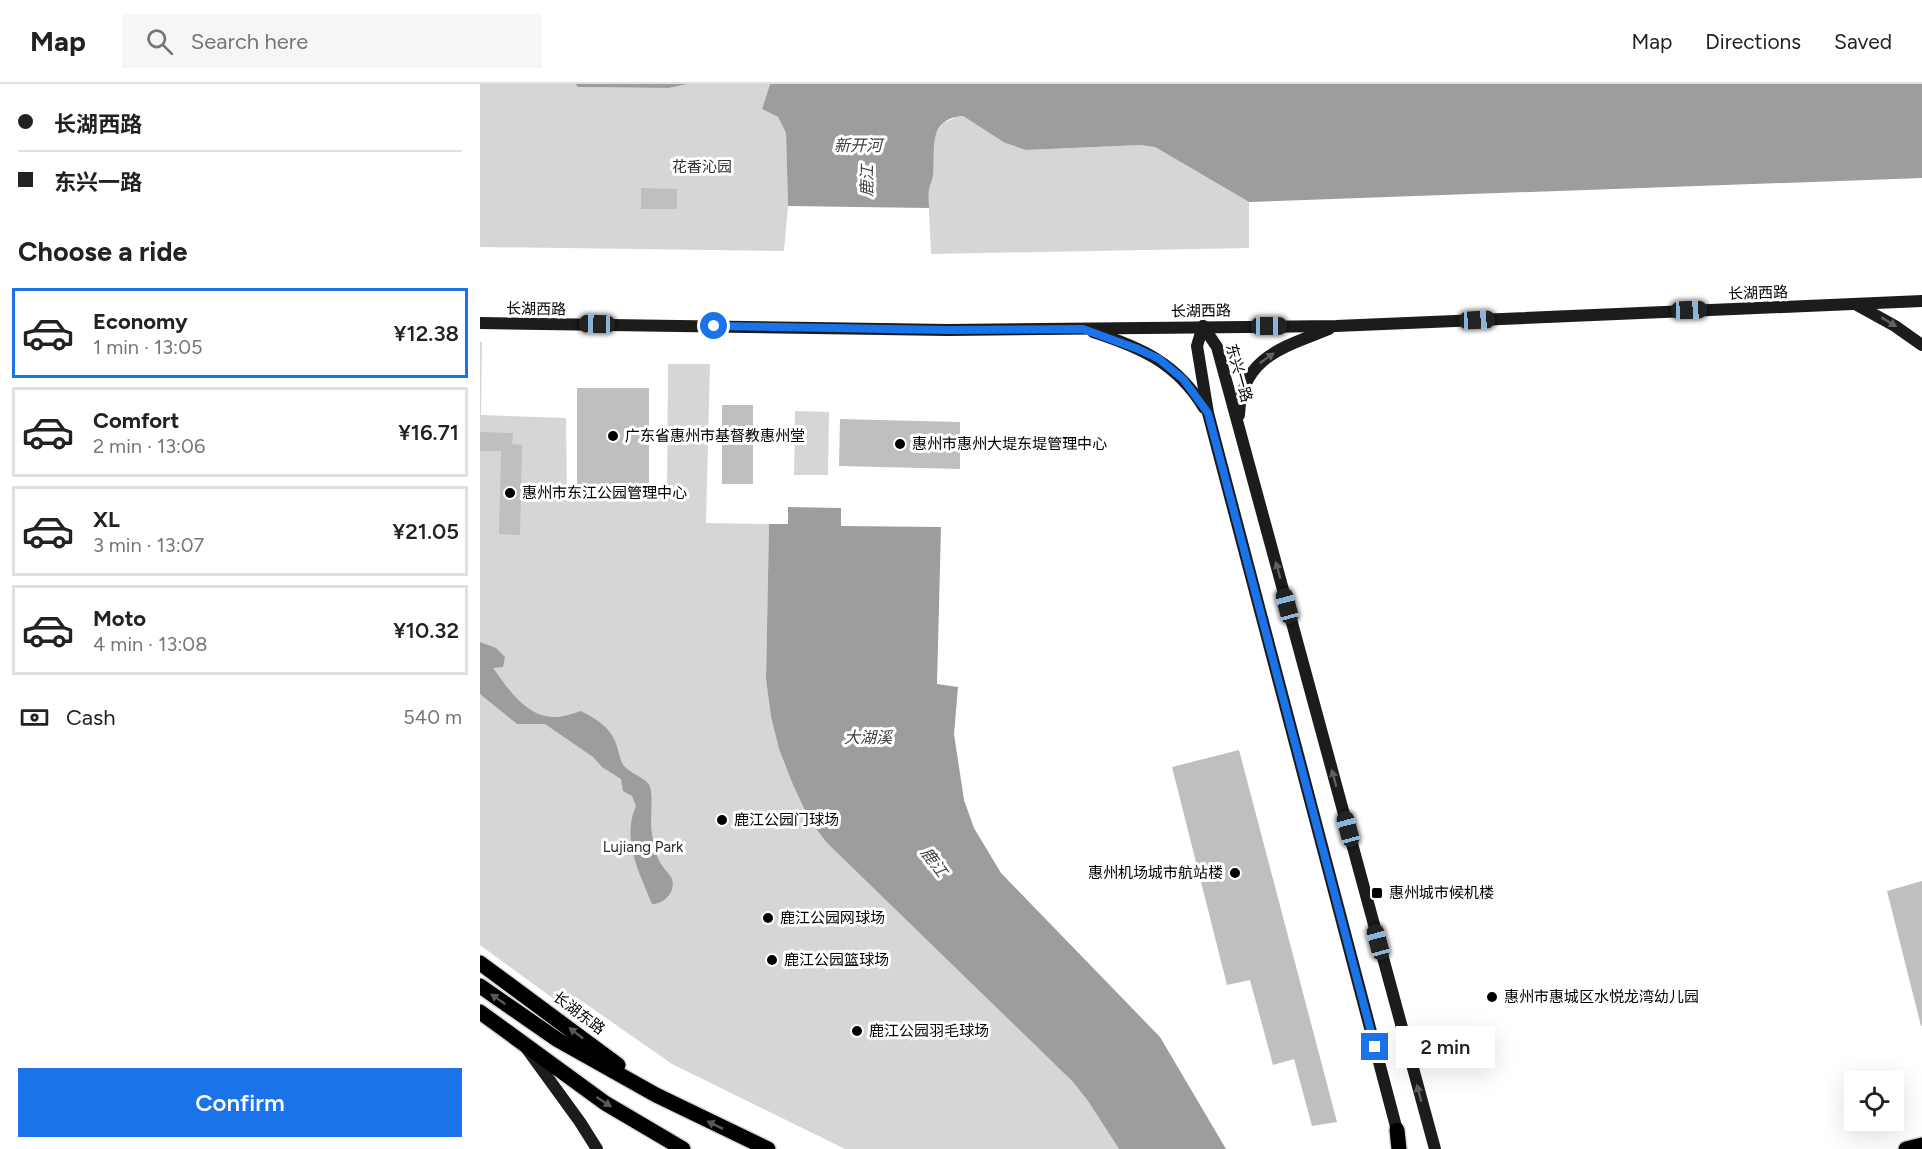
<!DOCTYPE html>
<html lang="en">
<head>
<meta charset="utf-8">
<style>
  body { margin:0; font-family:Figtree,"Noto Sans SC",sans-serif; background:#f6f6f6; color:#222; height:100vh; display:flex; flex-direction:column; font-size:22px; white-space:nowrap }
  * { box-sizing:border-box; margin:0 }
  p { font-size:20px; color:#767676 }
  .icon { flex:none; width:33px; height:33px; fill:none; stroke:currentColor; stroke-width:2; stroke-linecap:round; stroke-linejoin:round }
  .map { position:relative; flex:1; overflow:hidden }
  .sheet { display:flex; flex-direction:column; background:#fff; width:480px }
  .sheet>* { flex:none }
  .banner { display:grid; align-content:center; height:132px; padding:0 18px; background:#fff }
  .tools { position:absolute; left:1364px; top:987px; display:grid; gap:12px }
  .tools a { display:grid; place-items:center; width:60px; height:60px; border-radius:0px; background:#fff; box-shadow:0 6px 24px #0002; font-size:30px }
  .end { position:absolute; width:27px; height:27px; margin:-14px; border:8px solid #1a73e8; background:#fff; box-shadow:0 0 0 3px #fff }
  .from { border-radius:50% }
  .bubble { position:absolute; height:42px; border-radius:0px; background:#fff; box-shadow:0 6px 24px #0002; font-size:20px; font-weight:600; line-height:42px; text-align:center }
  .car { position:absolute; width:18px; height:36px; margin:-18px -9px; border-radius:8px; box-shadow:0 0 4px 2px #0007; background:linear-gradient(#222 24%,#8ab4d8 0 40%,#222 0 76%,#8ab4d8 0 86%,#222 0) }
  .banner b { display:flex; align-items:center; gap:21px; height:57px; font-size:22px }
  .banner b+b { border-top:2px solid #e0e0e0 }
  .banner i { width:15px; height:15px; background:#222 }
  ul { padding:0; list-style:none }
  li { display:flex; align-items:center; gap:18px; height:90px; margin:0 12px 9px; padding:0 6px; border:3px solid #e0e0e0; border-radius:0px }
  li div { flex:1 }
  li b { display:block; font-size:22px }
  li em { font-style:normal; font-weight:600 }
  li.selected { border-color:#1a73e8 }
  li>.icon { width:54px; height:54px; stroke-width:1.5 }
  h2 { padding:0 18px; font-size:27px; line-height:72px }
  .pay { display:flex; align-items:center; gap:15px; height:66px; padding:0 18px; font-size:22px }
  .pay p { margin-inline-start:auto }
  .primary-button { display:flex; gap:12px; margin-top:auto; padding:12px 18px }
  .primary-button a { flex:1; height:69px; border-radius:0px; background:#1a73e8; color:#fff; font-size:24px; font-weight:600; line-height:69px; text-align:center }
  header { display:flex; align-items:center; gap:36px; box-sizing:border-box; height:84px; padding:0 30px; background:#fff; border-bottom:2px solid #e0e0e0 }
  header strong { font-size:28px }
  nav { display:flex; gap:33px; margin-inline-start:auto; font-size:21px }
  .search { width:420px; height:54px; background:#f6f6f6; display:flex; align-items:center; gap:15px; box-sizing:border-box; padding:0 21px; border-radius:0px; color:#767676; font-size:22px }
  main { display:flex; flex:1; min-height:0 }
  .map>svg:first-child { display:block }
</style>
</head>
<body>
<header>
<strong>Map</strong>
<div class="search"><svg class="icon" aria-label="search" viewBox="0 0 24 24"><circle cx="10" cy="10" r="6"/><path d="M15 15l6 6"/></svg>Search here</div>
<nav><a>Map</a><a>Directions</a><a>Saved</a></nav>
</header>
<main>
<section class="sheet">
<div class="banner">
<b><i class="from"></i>长湖西路</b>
<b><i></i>东兴一路</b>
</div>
<h2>Choose a ride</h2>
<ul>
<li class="selected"><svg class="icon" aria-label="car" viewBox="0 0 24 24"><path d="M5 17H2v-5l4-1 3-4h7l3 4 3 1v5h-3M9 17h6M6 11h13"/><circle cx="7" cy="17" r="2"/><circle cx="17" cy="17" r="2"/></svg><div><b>Economy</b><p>1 min · 13:05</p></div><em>¥12.38</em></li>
<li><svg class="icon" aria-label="car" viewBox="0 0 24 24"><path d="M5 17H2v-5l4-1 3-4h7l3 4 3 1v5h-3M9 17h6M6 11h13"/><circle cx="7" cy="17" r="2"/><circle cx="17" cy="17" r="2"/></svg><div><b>Comfort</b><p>2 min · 13:06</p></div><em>¥16.71</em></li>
<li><svg class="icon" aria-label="car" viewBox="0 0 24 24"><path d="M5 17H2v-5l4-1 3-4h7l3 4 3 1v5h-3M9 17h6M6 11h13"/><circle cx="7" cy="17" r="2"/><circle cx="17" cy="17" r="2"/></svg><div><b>XL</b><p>3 min · 13:07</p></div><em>¥21.05</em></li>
<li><svg class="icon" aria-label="car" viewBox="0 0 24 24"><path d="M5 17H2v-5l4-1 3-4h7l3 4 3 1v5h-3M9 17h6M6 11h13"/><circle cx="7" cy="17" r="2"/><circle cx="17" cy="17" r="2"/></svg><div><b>Moto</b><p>4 min · 13:08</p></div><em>¥10.32</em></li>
</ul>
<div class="pay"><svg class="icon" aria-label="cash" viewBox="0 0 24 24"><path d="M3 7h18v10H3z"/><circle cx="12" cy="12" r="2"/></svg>Cash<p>540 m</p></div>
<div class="primary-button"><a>Confirm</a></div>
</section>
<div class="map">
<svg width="1442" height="1065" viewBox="0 0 1442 1065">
  <rect width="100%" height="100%" fill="#fff"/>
  <g fill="#d6d6d6">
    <polygon points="0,0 95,0 98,3 189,4 208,0 290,0 282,25 298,33 306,49 308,122 304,167 0,163"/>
    <polygon points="483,32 525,59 546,66 660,61 675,63 769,118 769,164 451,170 448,107 453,93 453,57 456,49 463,39 477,33"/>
    <polygon points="0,258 2,258 1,331 86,334 87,413 187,413 188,280 230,280 226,439 289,440 286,595 291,633 299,665 313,701 330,737 347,759 593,998 608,1017 639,1065 365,1065 192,980 96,913 82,921 0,861"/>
    <polygon points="315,327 349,328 348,391 314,391"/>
  </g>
  <g fill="#9d9d9d">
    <polygon points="95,0 208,0 189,4 98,3"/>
    <path d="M290 0H1442V94L769 118 675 63 660 61 546 66 525 59 483 32C446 35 456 66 453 91 453 96 450 100 449 105 448 111 449 117 449 124L308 122 306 49 298 33 282 25Z"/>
    <polygon points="308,423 361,424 361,442 461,443 457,600 478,603 474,650 484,716 494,744 521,789 680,953 746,1065 639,1065 608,1017 593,998 347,759 330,737 313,701 299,665 291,633 286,595 289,440 308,440"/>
    <path d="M0 558 16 564 25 573 23 583 13 584C29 606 47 635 78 633 86 632 94 629 101 627 114 634 129 642 135 657 138 664 139 672 142 679 148 689 160 691 168 699 175 707 169 737 172 749 173 759 176 772 181 780 184 785 190 790 192 795 196 808 184 820 172 820 160 790 141 755 156 722L152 712 143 707 141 695 122 683 113 673 65 640H37L0 610Z"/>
  </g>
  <g fill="#bfbfbf">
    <polygon points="161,104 197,105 197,125 161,125"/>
    <polygon points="97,304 169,304 169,401 97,400"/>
    <rect x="242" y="321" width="31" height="79"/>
    <polygon points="360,335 480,338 480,385 359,382"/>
    <polygon points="0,348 33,349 32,360 42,361 40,451 19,450 21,367 0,367"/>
    <polygon points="759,666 857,1038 832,1042 814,975 793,981 770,896 747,901 692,683"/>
    <polygon points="1442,797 1442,942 1441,942 1407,807"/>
  </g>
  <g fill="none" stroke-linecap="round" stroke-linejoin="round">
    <g stroke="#dbdbdb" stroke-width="18">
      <g id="primary">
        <polyline points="0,879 138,981"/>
        <polyline points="0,902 78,956 176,1011 288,1065"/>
        <polyline points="0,928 125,1019 203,1065"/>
        <polyline points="917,1046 919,1065"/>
        <polyline points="1426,1065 1442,1061"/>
      </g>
    </g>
    <g stroke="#1c1c1c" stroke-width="12">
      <polyline points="1377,221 1415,242 1442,261"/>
      <polyline points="0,239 468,246 856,242 1442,217"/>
      <polyline points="723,242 737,263 955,1065"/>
      <polyline points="723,242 717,262 728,329 919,1054"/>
      <path d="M613 248C660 263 697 279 724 324"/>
      <path d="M759 331C761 273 804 263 849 245"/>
      <polyline points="47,965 100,1038 117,1065"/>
    </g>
    <use href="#primary" stroke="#000" stroke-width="15"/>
  </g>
  <defs><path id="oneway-solid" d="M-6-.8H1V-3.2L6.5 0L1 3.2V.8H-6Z" transform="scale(1.5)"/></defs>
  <g fill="#606060">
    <use href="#oneway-solid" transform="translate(1409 238) rotate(31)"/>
    <use href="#oneway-solid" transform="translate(787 274) rotate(-35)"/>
    <use href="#oneway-solid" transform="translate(798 486) rotate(-105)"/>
    <use href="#oneway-solid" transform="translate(854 694) rotate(-105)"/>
    <use href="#oneway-solid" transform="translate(939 1009) rotate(-105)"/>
  </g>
  <g fill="#595959">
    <use href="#oneway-solid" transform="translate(18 915) rotate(-145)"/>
    <use href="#oneway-solid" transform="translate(96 949) rotate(-142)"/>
    <use href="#oneway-solid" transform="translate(124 1018) rotate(33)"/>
    <use href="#oneway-solid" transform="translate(235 1041) rotate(-154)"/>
  </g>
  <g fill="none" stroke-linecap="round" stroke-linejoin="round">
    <polyline stroke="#1a73e8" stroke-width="8" points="234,242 468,246 603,245 658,265 679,275 703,295 728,329 895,963"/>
  </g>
  <g fill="#000" stroke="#fff" stroke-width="2">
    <circle cx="133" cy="352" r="6"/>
    <circle cx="420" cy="360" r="6"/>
    <circle cx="30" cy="409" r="6"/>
    <circle cx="242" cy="736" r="6"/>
    <circle cx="755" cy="789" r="6"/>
    <rect x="891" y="803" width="12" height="12" rx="3"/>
    <circle cx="288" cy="834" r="6"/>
    <circle cx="292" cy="876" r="6"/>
    <circle cx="1012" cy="913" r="6"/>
    <circle cx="377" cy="947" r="6"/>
  </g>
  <g text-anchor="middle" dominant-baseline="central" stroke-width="6" stroke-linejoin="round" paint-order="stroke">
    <g font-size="15" fill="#2d2d2d" stroke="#fff">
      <text x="222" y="83">花香沁园</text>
      <text x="163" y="763">Lujiang Park</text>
    </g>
    <g font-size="15" fill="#000" stroke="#fff">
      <text transform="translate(1278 209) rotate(-2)">长湖西路</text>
      <text transform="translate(56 225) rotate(1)">长湖西路</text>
      <text transform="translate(721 227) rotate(-1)">长湖西路</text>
      <text transform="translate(759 289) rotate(74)">东兴一路</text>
      <text transform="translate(99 929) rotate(37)">长湖东路</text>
    </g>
    <g font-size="15" fill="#000" stroke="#fff" text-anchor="start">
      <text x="145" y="352">广东省惠州市基督教惠州堂</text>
      <text x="432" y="360">惠州市惠州大堤东堤管理中心</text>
      <text x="42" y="409">惠州市东江公园管理中心</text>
      <text x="254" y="736">鹿江公园门球场</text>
      <text x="743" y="789" text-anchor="end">惠州机场城市航站楼</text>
      <text x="909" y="809">惠州城市候机楼</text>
      <text x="300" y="834">鹿江公园网球场</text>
      <text x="304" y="876">鹿江公园篮球场</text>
      <text x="1024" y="913">惠州市惠城区水悦龙湾幼儿园</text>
      <text x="389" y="947">鹿江公园羽毛球场</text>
    </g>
    <g font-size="16" font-style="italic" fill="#3e3e3e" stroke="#fff">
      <text x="378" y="61">新开河</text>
      <text transform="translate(387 97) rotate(-89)">鹿江</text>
      <text x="388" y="653">大湖溪</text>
      <text transform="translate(454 778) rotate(53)">鹿江</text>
    </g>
  </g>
</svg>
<div class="tools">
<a><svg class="icon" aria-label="locate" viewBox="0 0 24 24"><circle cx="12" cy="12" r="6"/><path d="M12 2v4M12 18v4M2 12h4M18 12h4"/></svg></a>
</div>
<i class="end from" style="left:234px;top:242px"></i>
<i class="end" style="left:895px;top:963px"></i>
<div class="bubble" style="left:916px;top:942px;width:99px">2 min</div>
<i class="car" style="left:1209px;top:226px;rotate:88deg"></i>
<i class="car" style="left:997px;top:236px;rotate:87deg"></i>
<i class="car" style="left:117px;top:240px;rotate:271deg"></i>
<i class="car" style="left:789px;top:242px;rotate:90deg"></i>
<i class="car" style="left:807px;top:522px;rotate:345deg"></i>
<i class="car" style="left:868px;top:745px;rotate:345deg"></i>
<i class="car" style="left:898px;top:858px;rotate:345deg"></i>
</div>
</main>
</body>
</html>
